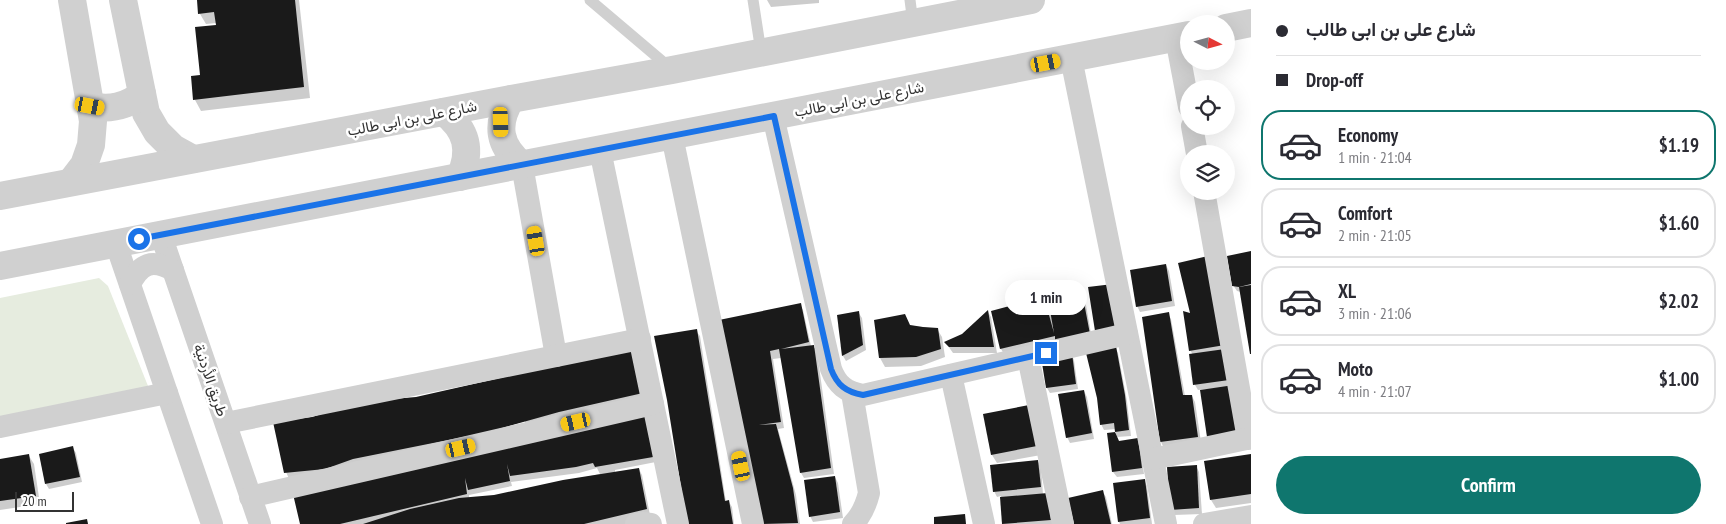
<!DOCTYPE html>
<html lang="en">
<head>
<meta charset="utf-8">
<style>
  body { margin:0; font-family:"PT Sans Narrow",Vazirmatn,sans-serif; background:#f2f2f3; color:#2b2b33; height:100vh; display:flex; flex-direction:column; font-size:19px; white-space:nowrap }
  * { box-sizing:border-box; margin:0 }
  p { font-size:16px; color:#7c7c81 }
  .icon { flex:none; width:28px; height:28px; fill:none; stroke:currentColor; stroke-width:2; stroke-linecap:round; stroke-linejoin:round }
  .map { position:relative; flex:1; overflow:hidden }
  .sheet { display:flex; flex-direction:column; background:#fff; width:475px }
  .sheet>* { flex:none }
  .top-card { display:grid; align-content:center; height:110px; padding:0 25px; background:#fff }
  .needle { width:32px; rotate:96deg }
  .buttons { position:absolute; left:1180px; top:15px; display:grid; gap:10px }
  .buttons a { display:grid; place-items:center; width:55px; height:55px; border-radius:50%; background:#fff; box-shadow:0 5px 20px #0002; font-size:25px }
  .scale { position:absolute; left:15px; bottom:12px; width:59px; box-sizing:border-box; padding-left:5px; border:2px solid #333; border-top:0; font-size:14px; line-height:18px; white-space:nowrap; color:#333; -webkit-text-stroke:4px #fff; paint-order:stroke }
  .end { position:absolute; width:22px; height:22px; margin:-11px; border:6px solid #1a73e8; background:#fff; box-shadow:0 0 0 2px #fff }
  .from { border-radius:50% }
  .bubble { position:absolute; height:35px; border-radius:18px; background:#fff; box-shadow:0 5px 20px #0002; font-size:16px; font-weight:700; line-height:35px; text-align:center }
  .car { position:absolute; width:15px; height:30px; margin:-15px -8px; border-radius:6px; box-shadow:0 0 4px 1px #0007; background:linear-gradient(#f5c518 24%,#345 0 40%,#f5c518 0 76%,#345 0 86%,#f5c518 0) }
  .top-card b { display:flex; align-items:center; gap:18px; height:48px; font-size:19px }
  .top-card b+b { border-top:1px solid #e1e1e2 }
  .top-card i { width:12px; height:12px; background:#2b2b33 }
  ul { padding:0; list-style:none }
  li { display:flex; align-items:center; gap:15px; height:70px; margin:0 10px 8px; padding:0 15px; border:2px solid #e1e1e2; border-radius:20px }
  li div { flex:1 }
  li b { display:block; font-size:19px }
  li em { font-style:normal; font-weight:700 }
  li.current { border-color:#0f766e }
  li>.icon { width:45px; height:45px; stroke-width:1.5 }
  .cta { display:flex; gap:10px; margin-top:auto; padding:10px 25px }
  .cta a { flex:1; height:58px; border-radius:30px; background:#0f766e; color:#fff; font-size:20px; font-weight:700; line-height:58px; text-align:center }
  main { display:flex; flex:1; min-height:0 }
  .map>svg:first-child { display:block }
</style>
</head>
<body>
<main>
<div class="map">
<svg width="1251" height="524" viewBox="0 0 1251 524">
  <rect width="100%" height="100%" fill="#fff"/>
  <polygon fill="#e6ecdf" points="99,278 108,286 150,391 0,422 0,298"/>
  <g fill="#0003" fill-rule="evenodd">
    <polygon points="198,0 299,0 310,98 201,111 195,100 192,77 202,76 217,26 217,23 206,24 200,14"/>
    <polygon points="767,0 819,0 819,3 771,7"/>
    <polygon points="1251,252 1251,353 1241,292 1237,291 1233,285"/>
    <polygon points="1180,264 1228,356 1232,387 1198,390 1195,385 1190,355 1193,355 1190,350 1191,314"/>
    <polygon points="1166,265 1169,271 1175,306 1140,312 1137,306"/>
    <polygon points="1081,288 1084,294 1092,339 1004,354 1001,349 993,312 1043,298 1050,315 1051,315"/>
    <polygon points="800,305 803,310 811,346 813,346 817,352 834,474 804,478 801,473 781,358 773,359 784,428 778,429 796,495 800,524 764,524 728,359"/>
    <polygon points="858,312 862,318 866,350 846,361 843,356 839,316"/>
    <polygon points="988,312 991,317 997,353 953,353 946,343 963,335"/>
    <polygon points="1168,314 1171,319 1185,396 1192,396 1195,402 1201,442 1164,448 1161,442 1143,318"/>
    <polygon points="876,321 937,329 942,337 945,357 921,366 885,367 880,358"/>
    <polygon points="696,331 700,336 726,502 729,502 732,507 734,524 688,524"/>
    <polygon points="1115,347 1118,353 1127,401 1131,436 1117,437 1119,442 1140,445 1144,474 1117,477 1113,472 1109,434 1116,433 1116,429 1104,430 1101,424"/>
    <path d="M633 349 647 402 290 481 286 472 416 398ZM525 420V423L490 430Z"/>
    <polygon points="1071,354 1074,360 1078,389 1050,393 1047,388"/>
    <polygon points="1084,391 1087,397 1094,439 1070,443 1067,437"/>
    <polygon points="1029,407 1041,455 997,463 992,455"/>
    <path d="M650 416 661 461 615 470V472L639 469 642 475 650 515 628 524H301ZM597 468 600 474 494 496 469 498V495L512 486 511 482 579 473Z"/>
    <polygon points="73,448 76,453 82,482 49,489 46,484"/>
    <polygon points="1251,455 1251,503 1216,508 1211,500"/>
    <polygon points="29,456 34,464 40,504 0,510 0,460"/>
    <polygon points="1038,461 1041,467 1043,495 1053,524 1003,524 1001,496 997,497 994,491"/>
    <polygon points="1196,466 1199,472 1202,514 1174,515 1171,510"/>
    <polygon points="835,477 838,483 843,518 813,522 810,516"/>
    <polygon points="1144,480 1147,486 1152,524 1120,524 1119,522"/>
    <polygon points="1102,491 1106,497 1112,524 1075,524"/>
  </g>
  <g fill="#1a1a1a">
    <polygon points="197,0 295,0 304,87 193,100 191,76 200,75 195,27 216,25 214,12 198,14"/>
    <polygon points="1251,251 1251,284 1239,287 1232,286 1227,256"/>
    <polygon points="1208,256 1225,345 1189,351 1183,311 1190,313 1178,263"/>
    <polygon points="1166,264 1172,301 1136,307 1130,270"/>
    <polygon points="1113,284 1120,327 1095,331 1088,287"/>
    <polygon points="1251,285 1251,354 1250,354 1239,287"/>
    <polygon points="1081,287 1090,334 1055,340 1055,336 1000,349 991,311 1044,297 1054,333 1047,293"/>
    <polygon points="801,303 809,342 781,349 814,345 831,468 800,473 779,349 770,351 781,422 759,425 776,424 793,488 798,523 762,524 719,320"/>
    <polygon points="988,310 994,347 949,347 944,342 962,334"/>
    <polygon points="859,311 863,345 842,356 837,315"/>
    <polygon points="1169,312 1183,395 1192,395 1198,437 1160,442 1142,317"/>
    <polygon points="905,314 910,325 923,327 938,328 941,349 916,357 879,358 874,320"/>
    <polygon points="697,329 725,501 729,500 733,524 687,524 667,400 654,336"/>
    <polygon points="1116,346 1125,395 1129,430 1115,432 1114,423 1100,425 1097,398 1086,353"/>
    <polygon points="633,348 643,393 559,412 488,432 353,459 325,469 284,473 273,422 312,417 344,407 381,400 416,397"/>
    <polygon points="1225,349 1229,380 1193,385 1189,354"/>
    <polygon points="1072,353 1076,384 1046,388 1041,357"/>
    <polygon points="1234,385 1241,433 1207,437 1200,390"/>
    <polygon points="1084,390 1092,433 1066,438 1058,394"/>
    <polygon points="1029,405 1037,446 991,455 983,414"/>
    <polygon points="651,415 659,456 595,467 593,463 576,467 510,476 507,464 510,481 468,490 465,478 467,494 340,524 300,524 293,494"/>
    <polygon points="1115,432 1119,441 1138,438 1142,468 1112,472 1107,433"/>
    <polygon points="73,446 80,477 45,484 39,454"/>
    <polygon points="29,454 36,496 0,501 0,459"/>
    <polygon points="1251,454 1251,494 1210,500 1204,461"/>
    <polygon points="1038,460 1041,487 993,492 990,465"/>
    <polygon points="1197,465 1199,508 1170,510 1167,467"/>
    <polygon points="639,468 647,509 584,524 363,524 410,509 459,498 494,495 563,480"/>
    <polygon points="835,476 840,512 809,517 804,480"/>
    <polygon points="1145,479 1150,518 1118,522 1113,483"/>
    <polygon points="1103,490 1111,524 1074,524 1068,498"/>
    <polygon points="1048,493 1051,520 1002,524 1000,497"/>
    <polygon points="965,514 966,524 934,524 934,517"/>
    <polygon points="87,519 88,524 66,524 66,523"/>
  </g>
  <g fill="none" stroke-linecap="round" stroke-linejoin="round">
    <g stroke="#d0d0d0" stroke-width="11">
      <polyline points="590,0 669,67"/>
      <polyline points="753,0 761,52"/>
      <polyline points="910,0 913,23"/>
    </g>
    <g stroke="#d0d0d0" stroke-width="22">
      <polyline points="1176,38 1189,107"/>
      <polyline points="1071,58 1166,524"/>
      <path d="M773 116 831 369C837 385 846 392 863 395L1127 334"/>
      <polyline points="1192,126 1197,154"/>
      <polyline points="672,136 753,524"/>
      <polyline points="600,150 678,524"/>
      <polyline points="522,165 556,356"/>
      <polyline points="1204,191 1248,439"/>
      <polyline points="161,235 260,524"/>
      <polyline points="116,244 212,524"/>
      <path d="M130 284C141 263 152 259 173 270"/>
      <polyline points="1028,357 1063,524"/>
      <polyline points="951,375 984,524"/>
      <path d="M852 393 869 493C866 505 862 515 853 524"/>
      <polyline points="226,423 640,339"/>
      <polyline points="0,427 167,393"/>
      <polyline points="1153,459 1251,438"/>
      <polyline points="250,497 653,404"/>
      <polyline points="636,524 642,523 651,524"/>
      <polyline points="1204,524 1251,516"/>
    </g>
    <g stroke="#d0d0d0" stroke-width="28">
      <polyline points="123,0 146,113 157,132 173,148 193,159"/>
      <polyline points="1226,28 1251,23"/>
      <path d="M511 99C495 125 499 146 522 165"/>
      <path d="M90 106C110 110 126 107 142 94"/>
      <path d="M444 112C467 130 472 150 460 177"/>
      <polyline points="71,182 84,165 91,145 93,121 72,0"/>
      <polyline points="0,196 511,99 672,70 1031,0"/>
      <polyline points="0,266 1189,35"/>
    </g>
  </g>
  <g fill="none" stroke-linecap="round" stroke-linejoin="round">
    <path stroke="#1a73e8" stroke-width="6" d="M139 239 774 116 831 369C837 385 846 392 863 395L1046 353"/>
  </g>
  <g text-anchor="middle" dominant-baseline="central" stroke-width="5" stroke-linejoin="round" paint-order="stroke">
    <g font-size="15" fill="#333" stroke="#fff">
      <text transform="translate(859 99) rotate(-11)">شارع على بن ابى طالب</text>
      <text transform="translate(412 118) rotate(-11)">شارع على بن ابى طالب</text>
      <text transform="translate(211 380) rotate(71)">طريق الأردنية</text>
    </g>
  </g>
</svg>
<div class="buttons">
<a><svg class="needle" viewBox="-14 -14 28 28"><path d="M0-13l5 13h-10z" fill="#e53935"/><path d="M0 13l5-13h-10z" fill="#7c7c81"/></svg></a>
<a><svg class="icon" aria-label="locate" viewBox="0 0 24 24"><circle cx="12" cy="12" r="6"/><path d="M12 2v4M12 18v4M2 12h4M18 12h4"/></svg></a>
<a><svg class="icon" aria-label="layers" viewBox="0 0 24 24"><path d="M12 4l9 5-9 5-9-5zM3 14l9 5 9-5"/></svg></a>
</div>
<div class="scale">20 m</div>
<i class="end from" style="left:139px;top:239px"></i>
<i class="end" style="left:1046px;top:353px"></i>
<div class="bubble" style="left:1005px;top:280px;width:82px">1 min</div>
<i class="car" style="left:1046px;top:63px;rotate:79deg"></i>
<i class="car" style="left:90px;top:106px;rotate:101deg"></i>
<i class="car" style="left:501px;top:122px;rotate:178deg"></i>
<i class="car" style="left:536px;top:241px;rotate:350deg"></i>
<i class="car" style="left:576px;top:422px;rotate:257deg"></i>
<i class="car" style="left:461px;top:448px;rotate:77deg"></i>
<i class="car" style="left:741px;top:466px;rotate:348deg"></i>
</div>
<section class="sheet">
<div class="top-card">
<b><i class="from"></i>شارع على بن ابى طالب</b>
<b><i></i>Drop-off</b>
</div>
<ul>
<li class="current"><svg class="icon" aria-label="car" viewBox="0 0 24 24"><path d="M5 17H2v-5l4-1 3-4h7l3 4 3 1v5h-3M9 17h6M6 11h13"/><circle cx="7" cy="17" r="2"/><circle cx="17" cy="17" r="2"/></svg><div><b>Economy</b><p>1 min · 21:04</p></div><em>$1.19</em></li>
<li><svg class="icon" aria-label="car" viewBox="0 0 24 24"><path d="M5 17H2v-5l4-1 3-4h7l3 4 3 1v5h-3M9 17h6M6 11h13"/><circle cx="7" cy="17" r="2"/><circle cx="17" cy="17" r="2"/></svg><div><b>Comfort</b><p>2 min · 21:05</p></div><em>$1.60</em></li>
<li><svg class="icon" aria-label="car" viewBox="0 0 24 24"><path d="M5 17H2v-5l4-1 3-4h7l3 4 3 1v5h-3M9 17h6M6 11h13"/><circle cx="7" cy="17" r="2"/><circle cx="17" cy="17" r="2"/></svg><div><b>XL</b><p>3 min · 21:06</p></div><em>$2.02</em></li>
<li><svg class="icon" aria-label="car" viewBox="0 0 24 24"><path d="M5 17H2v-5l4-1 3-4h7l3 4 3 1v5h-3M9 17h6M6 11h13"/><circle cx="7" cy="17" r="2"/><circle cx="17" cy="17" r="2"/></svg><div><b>Moto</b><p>4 min · 21:07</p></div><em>$1.00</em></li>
</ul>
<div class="cta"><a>Confirm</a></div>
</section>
</main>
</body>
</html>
